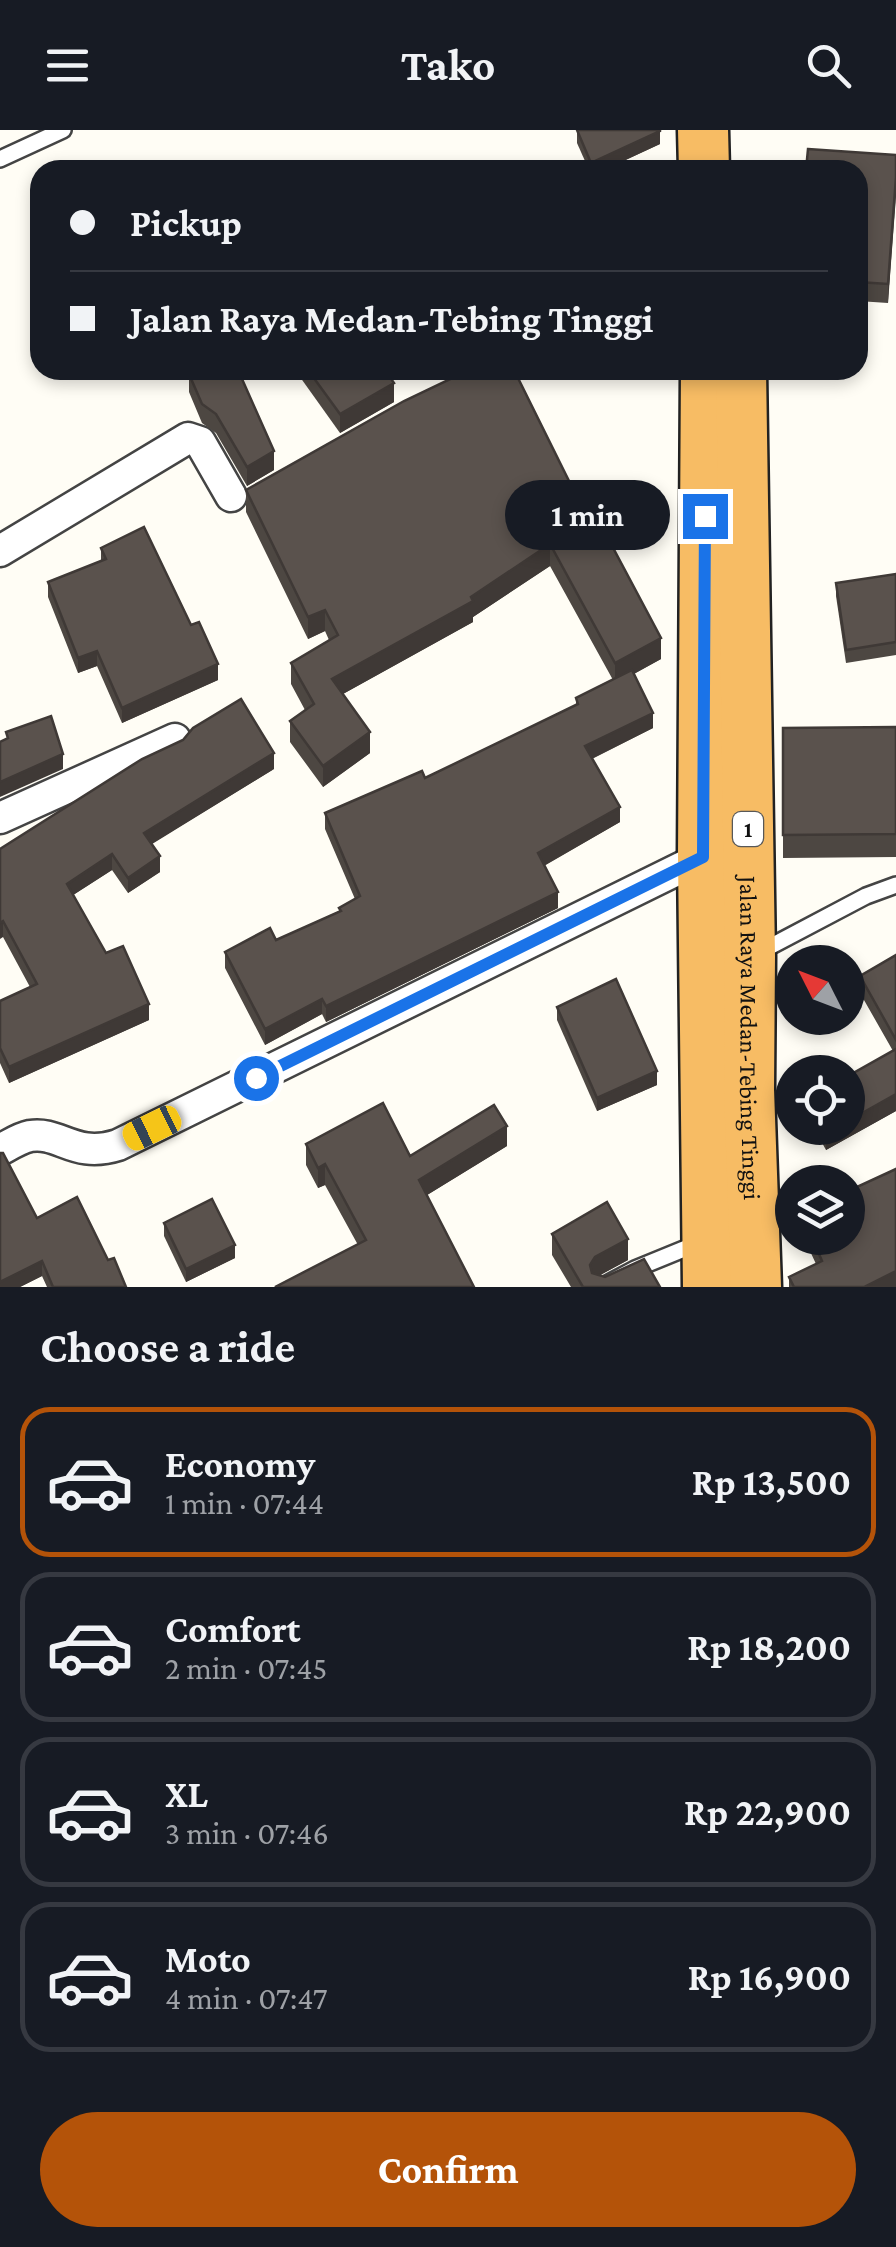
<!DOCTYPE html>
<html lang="en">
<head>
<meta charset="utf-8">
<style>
  body { margin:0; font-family:"Crimson Pro",serif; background:#242831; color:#f1f3f6; height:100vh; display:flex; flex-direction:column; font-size:38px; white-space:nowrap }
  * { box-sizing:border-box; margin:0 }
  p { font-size:32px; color:#9ea1a6 }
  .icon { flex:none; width:55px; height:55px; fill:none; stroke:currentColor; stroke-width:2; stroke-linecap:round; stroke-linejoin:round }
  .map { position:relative; height:1157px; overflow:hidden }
  .panel { display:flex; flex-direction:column; background:#171b24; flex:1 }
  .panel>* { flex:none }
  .hud { position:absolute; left:30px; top:30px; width:838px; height:220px; border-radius:30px; box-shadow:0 5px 15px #0003; display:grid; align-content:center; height:220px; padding:0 40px; background:#171b24 }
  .needle { width:65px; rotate:312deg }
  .fabs { position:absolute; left:775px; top:815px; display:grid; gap:20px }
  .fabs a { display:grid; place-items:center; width:90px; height:90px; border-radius:50%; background:#171b24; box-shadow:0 5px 15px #0003; font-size:50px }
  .end { position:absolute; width:45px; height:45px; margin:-22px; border:12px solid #1a73e8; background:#fff; box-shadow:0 0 0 5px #fff }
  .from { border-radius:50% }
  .bubble { position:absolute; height:70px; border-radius:35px; background:#171b24; box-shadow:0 5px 15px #0003; font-size:32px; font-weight:700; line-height:70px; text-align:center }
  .car { position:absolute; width:30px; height:60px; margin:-30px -15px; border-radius:12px; box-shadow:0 0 8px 2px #0007; background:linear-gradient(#f5c518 24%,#345 0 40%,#f5c518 0 76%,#345 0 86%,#f5c518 0) }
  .hud b { display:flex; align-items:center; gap:35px; height:95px; font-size:38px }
  .hud b+b { border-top:2px solid #363941 }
  .hud i { width:25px; height:25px; background:#f1f3f6 }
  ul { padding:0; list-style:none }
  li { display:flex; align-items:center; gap:30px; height:150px; margin:0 20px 15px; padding:0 20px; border:5px solid #363941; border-radius:30px }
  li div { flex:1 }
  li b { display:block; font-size:38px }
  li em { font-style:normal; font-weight:700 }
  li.on { border-color:#b45309 }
  li>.icon { width:90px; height:90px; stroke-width:1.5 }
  h2 { padding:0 40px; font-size:45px; line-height:120px }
  .cta { display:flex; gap:20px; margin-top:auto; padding:20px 40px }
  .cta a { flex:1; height:115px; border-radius:60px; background:#b45309; color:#fff; font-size:40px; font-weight:700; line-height:115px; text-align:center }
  header { display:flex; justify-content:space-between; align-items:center; height:130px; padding:0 40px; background:#171b24; font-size:45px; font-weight:700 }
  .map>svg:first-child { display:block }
</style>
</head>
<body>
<header><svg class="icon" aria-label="menu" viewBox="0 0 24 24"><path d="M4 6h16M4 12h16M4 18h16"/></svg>Tako<svg class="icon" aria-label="search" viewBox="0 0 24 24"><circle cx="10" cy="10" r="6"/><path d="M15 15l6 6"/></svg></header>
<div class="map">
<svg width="896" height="1157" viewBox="0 0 896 1157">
  <rect width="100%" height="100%" fill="#fffdf5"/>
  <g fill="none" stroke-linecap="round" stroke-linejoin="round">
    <g stroke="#444" stroke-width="20">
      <g id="service">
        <polyline points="0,29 63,0"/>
        <polyline points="758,823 866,766 896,755"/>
        <polyline points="601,1157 635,1139 701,1112"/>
      </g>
    </g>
    <g stroke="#444" stroke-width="35">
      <g id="minor">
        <polyline points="0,421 188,308 200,312 231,366"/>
        <polyline points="0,688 175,609"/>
        <path d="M0 1020C9 1015 20 1008 30 1006 60 1001 74 1029 118 1015L703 727"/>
      </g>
    </g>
    <g stroke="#222" stroke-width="55">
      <g id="trunk">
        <polyline points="703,0 704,40"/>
        <polyline points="706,240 703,727 708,1157"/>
        <path id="s1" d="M741 240 750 827 749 960 756 1157"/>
      </g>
    </g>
    <use href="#service" stroke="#fff" stroke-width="15"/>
    <use href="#minor" stroke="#fff" stroke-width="30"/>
    <use href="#trunk" stroke="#f7bc64" stroke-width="50"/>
  </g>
  <g fill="#4d4742">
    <polygon points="577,0 660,14 604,40 589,40 577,13"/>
    <polygon points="896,25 888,173 858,171 858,40"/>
    <polygon points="295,240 385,240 394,272 340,303"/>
    <polygon points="189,244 274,340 247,356 216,303 202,293 189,262"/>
    <polygon points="573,359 661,529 634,544 653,598 592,629 620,692 544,736 558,778 326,892 322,884 265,915 225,838 225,822 276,810 339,781 339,778 355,769 325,699 325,683 425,648 576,576 576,568 613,550 550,436 473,487 473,492 343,564 370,623 323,657 290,612 290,591 305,580 291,554 291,533 329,510 325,501 308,509 246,382 246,360"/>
    <polygon points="101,418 218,550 122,593 97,536 78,543 48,467 48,452 101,431"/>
    <polygon points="896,444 896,525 846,533 836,466 836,453"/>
    <polygon points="896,597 896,727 783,728 783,598"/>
    <polygon points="274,639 151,714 160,742 128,763 112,740 73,765 106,823 149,890 9,953 0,933 0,871 30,857 3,807 0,719"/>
    <polygon points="896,825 896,981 826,1020 814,998 848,998 893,921 860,863 860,846"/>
    <polygon points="557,877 657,955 597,981 557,890"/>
    <polygon points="306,1014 410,1026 507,1016 427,1065 474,1157 358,1115 325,1055 318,1058 306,1035"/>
    <polygon points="37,1088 108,1130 126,1157 47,1157 42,1146 20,1157 0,1157"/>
    <polygon points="164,1093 235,1128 186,1152 164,1106"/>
    <polygon points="552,1104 628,1130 600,1145 660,1157 571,1157 552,1125"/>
    <polygon points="804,1108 848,1108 896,1157 789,1157 789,1147 816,1134"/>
  </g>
  <g fill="#3f3936">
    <polygon points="660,1 660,14 604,40 591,40 591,33"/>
    <polygon points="896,47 896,66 888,173 888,154"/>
    <polygon points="394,253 394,272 340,303 340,284"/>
    <polygon points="274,321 274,340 247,356 247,337"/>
    <polygon points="550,414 550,436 473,487 473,492 332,570 332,549 471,467"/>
    <polygon points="325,480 325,501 308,509 308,487"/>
    <polygon points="661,508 661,529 615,554 615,533"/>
    <polygon points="97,521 97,536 78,543 78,528"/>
    <polygon points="218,534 218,550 122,593 122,578"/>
    <polygon points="653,583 653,598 585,632 585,616"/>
    <polygon points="370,602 370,623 323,657 323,636"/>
    <polygon points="274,623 274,639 144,719 144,703"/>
    <polygon points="63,624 63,639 0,667 0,652"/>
    <polygon points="620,677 620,692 538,739 538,723"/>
    <polygon points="112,724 112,740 67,769 67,754"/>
    <polygon points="160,726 160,742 128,763 128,748"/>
    <polygon points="558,762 558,778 326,892 326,876"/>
    <polygon points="3,791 3,807 0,809 0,793"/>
    <polygon points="322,869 322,884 265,915 265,899"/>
    <polygon points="149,874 149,890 9,953 9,937"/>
    <polygon points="657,941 657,955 597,981 597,968"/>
    <polygon points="896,964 896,981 826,1020 826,1003 836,998 848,998 848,991"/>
    <polygon points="507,996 507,1016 419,1070 419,1050"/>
    <polygon points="325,1034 325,1055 318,1058 318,1038"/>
    <polygon points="628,1109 628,1130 595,1148 590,1156 590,1135 595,1127"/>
    <polygon points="235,1115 235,1128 186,1152 186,1139"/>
    <polygon points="42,1131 42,1146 20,1157 0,1157 0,1152"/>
    <polygon points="896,1141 896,1157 864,1157"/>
  </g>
  <g fill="#5a524d" stroke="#3f3936" stroke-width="2.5">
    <polygon points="577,0 660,0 660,1 591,33"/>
    <polygon points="808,19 896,25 896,47 888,154 858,152 858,40 806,40"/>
    <polygon points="196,240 238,240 274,321 247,337 216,284 202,274 189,244"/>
    <polygon points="308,240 385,240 394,253 340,284"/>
    <polygon points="469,240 514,240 573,359 577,356 595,384 661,508 615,533 550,414 471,467 473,471 332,549 370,602 323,636 290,591 314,574 291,533 338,505 325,480 308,487 246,360 404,271"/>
    <polygon points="144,397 191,495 199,492 218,534 122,578 97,521 78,528 48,452 106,429 101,418"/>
    <polygon points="896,444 896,512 846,520 836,453"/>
    <polygon points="632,540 653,583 585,616 620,677 538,723 558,762 326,876 322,869 265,899 225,822 270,798 276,810 341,781 339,778 360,766 325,683 422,641 425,648 578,574 576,568"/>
    <polygon points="241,569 274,623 144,703 160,726 128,748 112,724 67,754 106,823 123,816 149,874 9,937 0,918 0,871 37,854 3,791 0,793 0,719 142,629 183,610 193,598"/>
    <polygon points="51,586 63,624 0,652 0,612 8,608 6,602"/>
    <polygon points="896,597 896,704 783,705 783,598"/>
    <polygon points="896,825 896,910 860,846"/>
    <polygon points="616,849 657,941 597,968 557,877"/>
    <polygon points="896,919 896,964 848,991 848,946"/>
    <polygon points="383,973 410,1026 494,975 507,996 419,1050 474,1157 275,1157 366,1110 325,1034 318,1038 306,1014"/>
    <polygon points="823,998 836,998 826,1003"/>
    <polygon points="0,1023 3,1023 37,1088 77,1067 108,1130 114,1128 126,1157 53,1157 42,1131 0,1152"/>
    <polygon points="896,1039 896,1141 864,1157 794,1157 789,1147 822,1131 812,1108 848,1108 848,1061"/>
    <polygon points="212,1069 235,1115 186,1139 164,1093"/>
    <polygon points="607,1072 628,1109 595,1127 590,1135 592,1143 605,1147 644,1129 660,1157 583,1157 552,1104"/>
  </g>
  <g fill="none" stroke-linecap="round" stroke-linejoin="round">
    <polyline stroke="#1a73e8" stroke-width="12" points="256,948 703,727 705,386"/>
  </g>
  <g text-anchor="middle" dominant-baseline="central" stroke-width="10" stroke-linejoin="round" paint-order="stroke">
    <rect fill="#fff" stroke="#585858" stroke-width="2.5" x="733" y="682" width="30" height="34" rx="8"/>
    <g font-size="22" font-weight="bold" fill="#111">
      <text x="748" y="699">1</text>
    </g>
    <g font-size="25" fill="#111" stroke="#fff">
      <text stroke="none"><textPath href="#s1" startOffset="668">Jalan Raya Medan-Tebing Tinggi</textPath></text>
    </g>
  </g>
</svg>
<div class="fabs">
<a><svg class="needle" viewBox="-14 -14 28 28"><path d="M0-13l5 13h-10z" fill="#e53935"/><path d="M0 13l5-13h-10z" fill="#9ea1a6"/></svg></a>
<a><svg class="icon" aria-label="locate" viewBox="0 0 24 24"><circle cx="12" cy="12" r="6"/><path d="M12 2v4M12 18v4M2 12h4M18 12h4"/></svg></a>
<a><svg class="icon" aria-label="layers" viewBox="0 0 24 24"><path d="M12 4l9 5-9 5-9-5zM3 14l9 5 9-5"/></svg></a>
</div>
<i class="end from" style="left:256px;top:948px"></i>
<i class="end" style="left:705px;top:386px"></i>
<div class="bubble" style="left:505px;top:350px;width:165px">1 min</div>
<i class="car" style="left:152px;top:998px;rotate:244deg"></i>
<div class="hud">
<b><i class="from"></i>Pickup</b>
<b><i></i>Jalan Raya Medan-Tebing Tinggi</b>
</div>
</div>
<section class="panel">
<h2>Choose a ride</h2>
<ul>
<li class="on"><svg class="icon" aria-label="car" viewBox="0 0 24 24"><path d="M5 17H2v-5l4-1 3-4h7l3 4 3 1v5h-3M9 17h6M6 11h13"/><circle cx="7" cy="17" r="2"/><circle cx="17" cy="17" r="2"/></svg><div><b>Economy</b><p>1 min · 07:44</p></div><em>Rp 13,500</em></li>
<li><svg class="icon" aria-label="car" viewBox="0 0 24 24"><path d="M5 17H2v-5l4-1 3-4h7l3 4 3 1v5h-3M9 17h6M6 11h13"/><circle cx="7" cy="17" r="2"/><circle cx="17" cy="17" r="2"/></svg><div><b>Comfort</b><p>2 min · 07:45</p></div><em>Rp 18,200</em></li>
<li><svg class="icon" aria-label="car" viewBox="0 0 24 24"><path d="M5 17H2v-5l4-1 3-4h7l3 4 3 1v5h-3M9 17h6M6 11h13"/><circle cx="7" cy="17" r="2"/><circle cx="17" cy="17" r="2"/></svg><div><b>XL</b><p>3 min · 07:46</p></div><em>Rp 22,900</em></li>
<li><svg class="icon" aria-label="car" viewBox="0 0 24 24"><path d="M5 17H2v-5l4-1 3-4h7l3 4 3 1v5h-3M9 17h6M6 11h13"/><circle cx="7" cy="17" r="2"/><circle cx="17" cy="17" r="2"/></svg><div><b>Moto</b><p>4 min · 07:47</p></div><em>Rp 16,900</em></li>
</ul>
<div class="cta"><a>Confirm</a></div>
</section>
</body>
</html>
